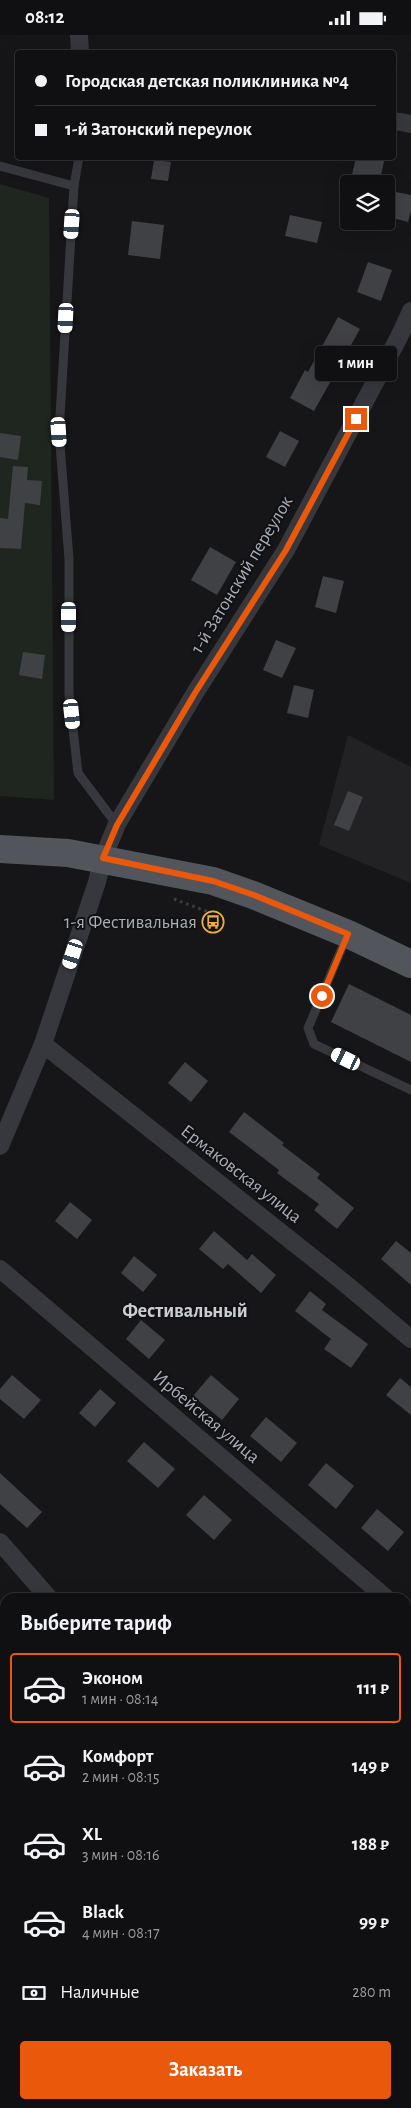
<!DOCTYPE html>
<html lang="ru">
<head>
<meta charset="utf-8">
<style>
  body { margin:0; font-family:"Alegreya Sans",sans-serif; background:#1e1e20; color:#f1f3f6; height:100vh; display:flex; flex-direction:column; font-size:19px; white-space:nowrap }
  * { box-sizing:border-box; margin:0 }
  p { font-size:16px; color:#9c9d9f }
  .icon { flex:none; width:28px; height:28px; fill:none; stroke:currentColor; stroke-width:2; stroke-linecap:round; stroke-linejoin:round }
  .map { position:relative; flex:1; overflow:hidden }
  .sheet { position:absolute; left:0px; top:1558px; width:411px; height:516px; display:flex; flex-direction:column; background:#101012; border-radius:15px 15px 0 0; box-shadow:0 5px 20px #0002,0 0 0 1px #303032 }
  .sheet>* { flex:none }
  .guide { position:absolute; left:15px; top:15px; width:381px; height:110px; border-radius:5px; box-shadow:0 5px 20px #0002,0 0 0 1px #303032; display:grid; align-content:center; height:110px; padding:0 20px; background:#101012 }
  .controls { position:absolute; left:340px; top:140px; display:grid; gap:10px }
  .controls a { display:grid; place-items:center; width:55px; height:55px; border-radius:5px; background:#101012; box-shadow:0 5px 20px #0002,0 0 0 1px #303032; font-size:25px }
  .end { position:absolute; width:22px; height:22px; margin:-11px; border:6px solid #ea580c; background:#fff; box-shadow:0 0 0 2px #fff }
  .from { border-radius:50% }
  .bubble { position:absolute; height:35px; border-radius:5px; background:#101012; box-shadow:0 5px 20px #0002,0 0 0 1px #303032; font-size:16px; font-weight:700; line-height:35px; text-align:center }
  .car { position:absolute; width:15px; height:30px; margin:-15px -8px; border-radius:6px; box-shadow:0 0 4px 1px #0007; background:linear-gradient(#fff 24%,#345 0 40%,#fff 0 76%,#345 0 86%,#fff 0) }
  .guide b { display:flex; align-items:center; gap:18px; height:48px; font-size:19px }
  .guide b+b { border-top:1px solid #303032 }
  .guide i { width:12px; height:12px; background:#f1f3f6 }
  ul { padding:0; list-style:none }
  li { display:flex; align-items:center; gap:15px; height:70px; margin:0 10px 8px; padding:0 10px; border:2px solid transparent; border-radius:5px }
  li div { flex:1 }
  li b { display:block; font-size:19px }
  li em { font-style:normal; font-weight:700 }
  li.active { border-color:#ea580c }
  li>.icon { width:45px; height:45px; stroke-width:1.5 }
  h2 { padding:0 20px; font-size:22px; line-height:60px }
  .pay { display:flex; align-items:center; gap:12px; height:55px; padding:0 20px; font-size:19px }
  .pay p { margin-inline-start:auto }
  .cta { display:flex; gap:10px; margin-top:auto; padding:10px 20px }
  .cta a { flex:1; height:58px; border-radius:5px; background:#ea580c; color:#fff; font-size:20px; font-weight:700; line-height:58px; text-align:center }
  .status { display:flex; justify-content:space-between; align-items:center; height:35px; padding:0 25px; background:#101012; direction:ltr }
  .status svg { height:14px; fill:currentColor }
  .map>svg:first-child { display:block }
</style>
</head>
<body>
<div class="status"><b>08:12</b><svg viewBox="0 0 49 12"><path d="M0 12V9h3v3zM5 12V6h3v6zM10 12V3h3v9zM15 12V0h3v12zM26 1h20v11H26zM47 4h2v5h-2z"/></svg></div>
<div class="map">
<svg width="411" height="2073" viewBox="0 0 411 2073">
  <rect width="100%" height="100%" fill="#161618"/>
  <polygon fill="#222225" points="348,700 411,732 411,848 319,810"/>
  <polygon fill="#1e261f" points="0,149 49,163 54,765 0,761"/>
  <g fill="#404145">
    <polygon points="356,122 385,122 379,149 350,149"/>
    <polygon points="154,125 171,127 168,146 151,144"/>
    <polygon points="396,157 411,160 411,176 408,187 389,182"/>
    <polygon points="290,180 322,187 317,208 285,201"/>
    <polygon points="132,186 164,190 160,224 128,220"/>
    <polygon points="368,227 392,235 381,266 357,257"/>
    <polygon points="338,282 360,294 314,376 290,363 305,335 308,337"/>
    <polygon points="280,396 299,406 285,432 266,422"/>
    <polygon points="0,398 21,401 18,425 0,422"/>
    <polygon points="13,431 28,432 27,445 42,446 40,470 25,468 21,514 0,513 0,483 8,484"/>
    <polygon points="210,512 236,527 217,560 191,545"/>
    <polygon points="323,541 344,546 336,578 315,572"/>
    <polygon points="276,605 296,613 282,643 263,635"/>
    <polygon points="23,617 45,620 42,644 19,640"/>
    <polygon points="294,650 314,655 308,683 287,678"/>
    <polygon points="348,756 363,762 349,796 334,790"/>
    <polygon points="349,949 411,980 411,1027 331,987"/>
    <polygon points="185,1027 208,1046 191,1067 168,1048"/>
    <polygon points="244,1077 284,1108 282,1110 320,1139 317,1143 354,1173 337,1194 314,1175 319,1169 277,1138 279,1135 229,1097"/>
    <polygon points="70,1167 92,1185 77,1204 55,1186"/>
    <polygon points="214,1196 247,1225 252,1219 276,1240 261,1258 228,1229 223,1234 199,1214"/>
    <polygon points="396,1206 411,1218 411,1250 381,1224"/>
    <polygon points="134,1221 157,1240 143,1257 121,1238"/>
    <polygon points="310,1256 326,1269 322,1275 368,1309 351,1333 324,1314 331,1304 295,1276"/>
    <polygon points="141,1285 165,1305 149,1324 126,1304"/>
    <polygon points="12,1340 41,1365 24,1384 0,1364 0,1354"/>
    <polygon points="211,1340 239,1364 222,1385 193,1361"/>
    <polygon points="400,1343 411,1352 411,1380 386,1360"/>
    <polygon points="100,1354 116,1368 95,1392 79,1378"/>
    <polygon points="266,1382 297,1408 281,1427 250,1401"/>
    <polygon points="144,1407 175,1434 158,1453 127,1426"/>
    <polygon points="326,1428 354,1451 336,1474 308,1450"/>
    <polygon points="0,1438 42,1477 27,1493 0,1469"/>
    <polygon points="204,1460 232,1485 214,1505 186,1480"/>
    <polygon points="377,1474 404,1497 388,1516 361,1493"/>
  </g>
  <g fill="none" stroke-linecap="round" stroke-linejoin="round">
    <g stroke="#3d3f44" stroke-width="3" stroke-dasharray="2.5 4" stroke-linecap="butt">
      <polyline points="174,864 211,878"/>
      <polyline points="406,1956 411,1951"/>
      <polyline points="336,2073 338,2069"/>
    </g>
    <g stroke="#37383d" stroke-width="9">
      <polyline points="79,122 74,151 59,397 69,524 69,659 78,738 117,790"/>
      <polyline points="0,131 74,151"/>
      <polyline points="347,901 308,993 314,1009 411,1055"/>
      <polyline points="0,1751 5,1753"/>
      <polyline points="0,2045 5,2046"/>
      <polyline points="68,2069 79,2073"/>
      <polyline points="143,2073 144,2069"/>
    </g>
    <g stroke="#37383d" stroke-width="18">
      <polyline points="79,0 80,18"/>
      <polyline points="394,86 411,89"/>
      <polyline points="43,1009 342,1246 411,1304"/>
      <polyline points="0,1111 43,1009 97,847 103,823 117,789 195,658 286,515 399,302 411,276"/>
      <polyline points="0,1234 385,1562"/>
      <polyline points="0,1507 48,1562"/>
      <polyline points="406,1580 411,1584"/>
      <polyline points="406,1863 411,1867"/>
    </g>
    <polyline stroke="#53555c" stroke-width="28" points="0,814 68,818 213,846 253,860 348,899 411,929"/>
  </g>
  <g fill="none" stroke-linecap="round" stroke-linejoin="round">
    <polyline stroke="#ea580c" stroke-width="6" points="322,961 348,899 254,860 213,846 103,823 117,790 195,658 286,515 356,384"/>
  </g>
  <defs>
    <g id="bus-ring" transform="scale(1.125)"><circle r="9.5" fill="#111113" stroke="#f2b134" stroke-width="1.5"/><path d="M-5-6H5V4H4V6H2V4H-2V6H-4V4H-5ZM-3.5-4V0h7V-4ZM-3.5 1.2v1.5H-2V1.2ZM2 1.2v1.5H3.5V1.2Z" fill="#f2b134"/></g>
  </defs>
  <g fill-rule="evenodd">
    <use href="#bus-ring" x="213" y="887"/>
  </g>
  <g text-anchor="middle" dominant-baseline="central" stroke-width="4" stroke-linejoin="round" paint-order="stroke">
    <g font-size="19" fill="#a8adb8" stroke="#111113">
      <text transform="translate(242 540) rotate(-59)">1-й Затонский переулок</text>
      <text transform="translate(241 1139) rotate(38)">Ермаковская улица</text>
      <text transform="translate(206 1382) rotate(40)">Ирбейская улица</text>
    </g>
    <g font-size="19" fill="#a8adb8" stroke="#111113" text-anchor="end">
      <text x="197" y="887">1-я Фестивальная</text>
    </g>
    <g font-size="20" font-weight="bold" fill="#c9ccd4" stroke="#111113">
      <text x="185" y="1276">Фестивальный</text>
    </g>
  </g>
</svg>
<div class="controls">
<a><svg class="icon" aria-label="layers" viewBox="0 0 24 24"><path d="M12 4l9 5-9 5-9-5zM3 14l9 5 9-5"/></svg></a>
</div>
<i class="end from" style="left:322px;top:961px"></i>
<i class="end" style="left:356px;top:384px"></i>
<div class="bubble" style="left:315px;top:311px;width:82px">1 мин</div>
<i class="car" style="left:72px;top:189px;rotate:184deg"></i>
<i class="car" style="left:66px;top:283px;rotate:183deg"></i>
<i class="car" style="left:59px;top:397px;rotate:176deg"></i>
<i class="car" style="left:69px;top:582px;rotate:180deg"></i>
<i class="car" style="left:72px;top:679px;rotate:174deg"></i>
<i class="car" style="left:73px;top:919px;rotate:198deg"></i>
<i class="car" style="left:346px;top:1024px;rotate:296deg"></i>
<div class="guide">
<b><i class="from"></i>Городская детская поликлиника №4</b>
<b><i></i>1-й Затонский переулок</b>
</div>
<section class="sheet">
<h2>Выберите тариф</h2>
<ul>
<li class="active"><svg class="icon" aria-label="car" viewBox="0 0 24 24"><path d="M5 17H2v-5l4-1 3-4h7l3 4 3 1v5h-3M9 17h6M6 11h13"/><circle cx="7" cy="17" r="2"/><circle cx="17" cy="17" r="2"/></svg><div><b>Эконом</b><p>1 мин · 08:14</p></div><em>111 ₽</em></li>
<li><svg class="icon" aria-label="car" viewBox="0 0 24 24"><path d="M5 17H2v-5l4-1 3-4h7l3 4 3 1v5h-3M9 17h6M6 11h13"/><circle cx="7" cy="17" r="2"/><circle cx="17" cy="17" r="2"/></svg><div><b>Комфорт</b><p>2 мин · 08:15</p></div><em>149 ₽</em></li>
<li><svg class="icon" aria-label="car" viewBox="0 0 24 24"><path d="M5 17H2v-5l4-1 3-4h7l3 4 3 1v5h-3M9 17h6M6 11h13"/><circle cx="7" cy="17" r="2"/><circle cx="17" cy="17" r="2"/></svg><div><b>XL</b><p>3 мин · 08:16</p></div><em>188 ₽</em></li>
<li><svg class="icon" aria-label="car" viewBox="0 0 24 24"><path d="M5 17H2v-5l4-1 3-4h7l3 4 3 1v5h-3M9 17h6M6 11h13"/><circle cx="7" cy="17" r="2"/><circle cx="17" cy="17" r="2"/></svg><div><b>Black</b><p>4 мин · 08:17</p></div><em>99 ₽</em></li>
</ul>
<div class="pay"><svg class="icon" aria-label="cash" viewBox="0 0 24 24"><path d="M3 7h18v10H3z"/><circle cx="12" cy="12" r="2"/></svg>Наличные<p>280 m</p></div>
<div class="cta"><a>Заказать</a></div>
</section>
</div>
</body>
</html>
